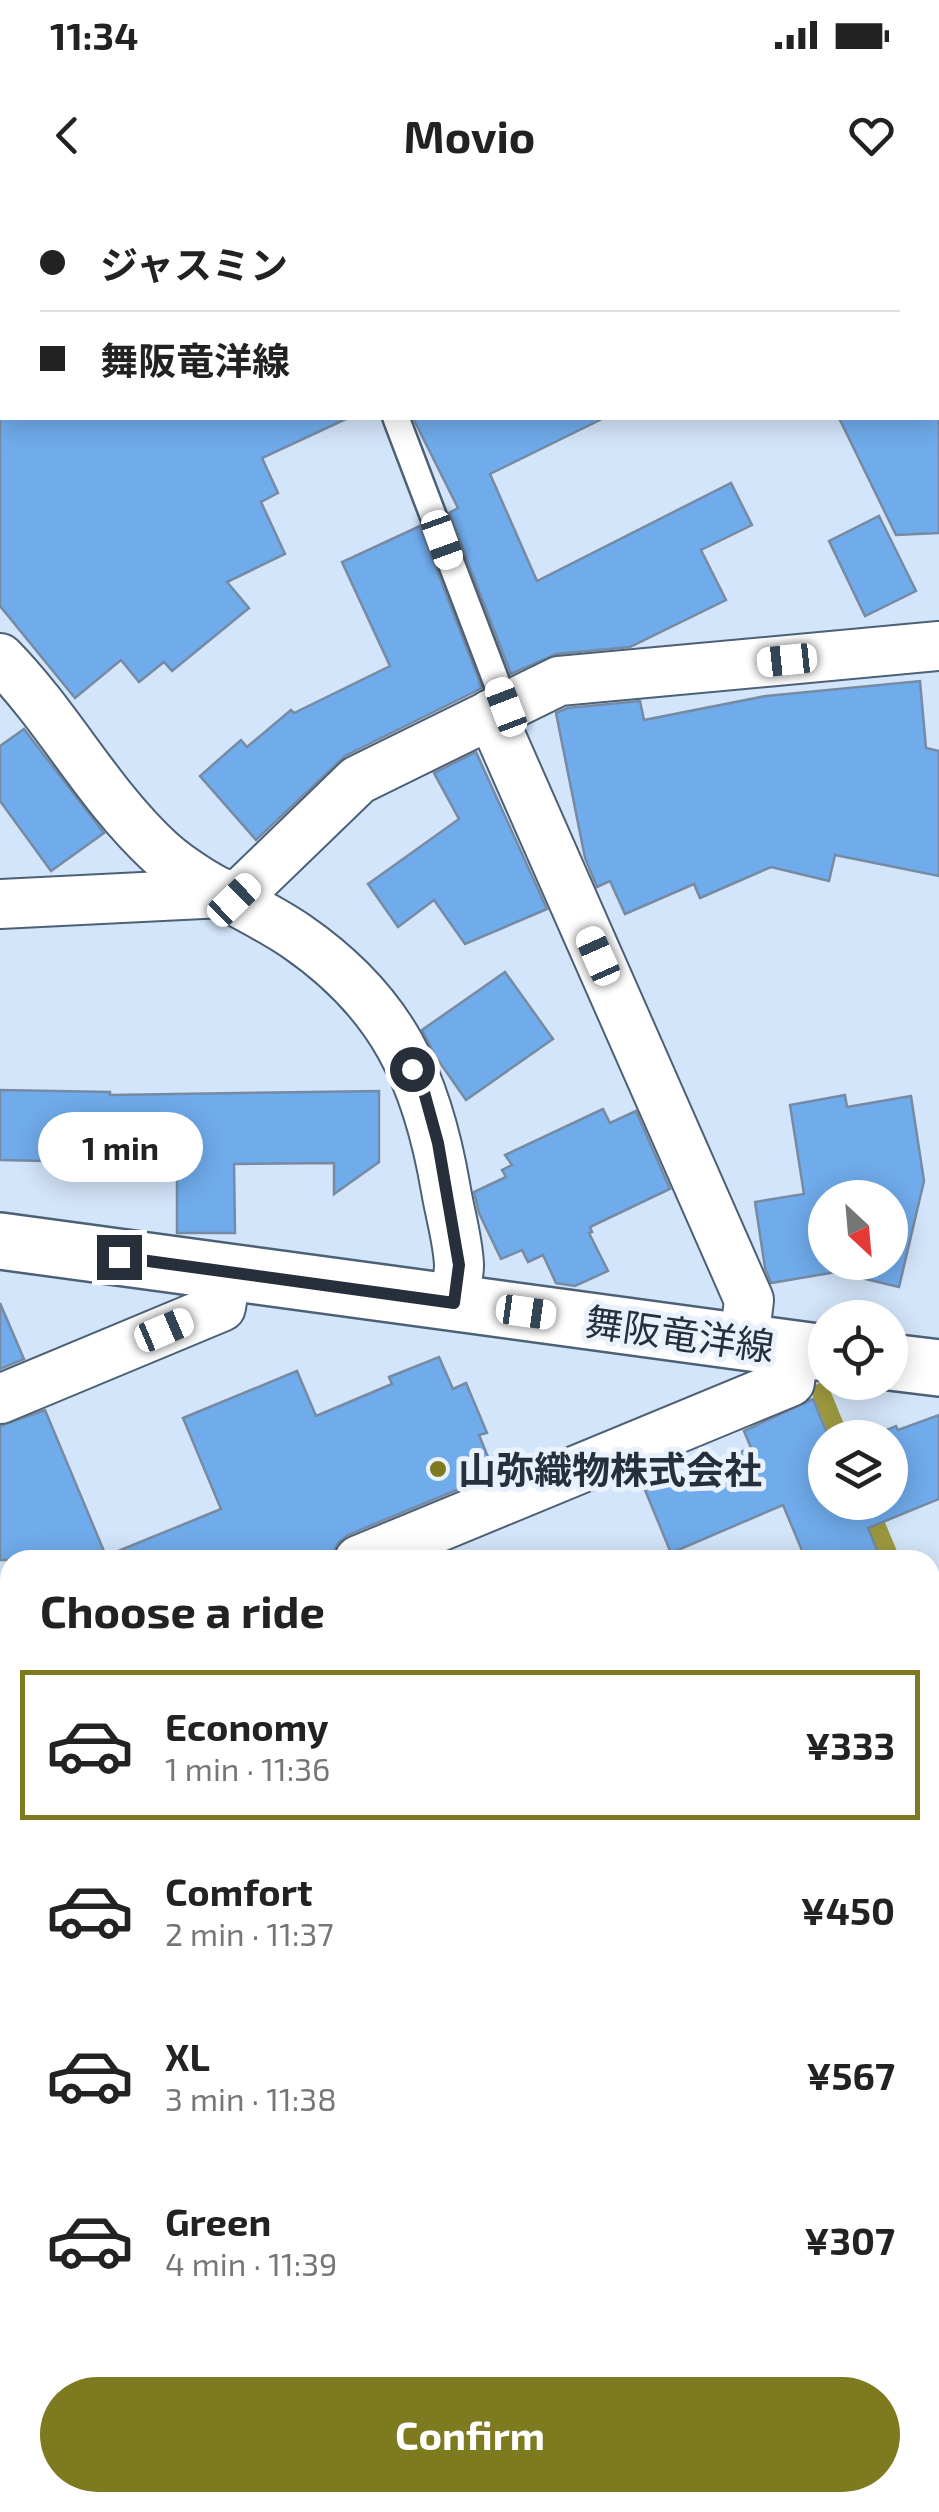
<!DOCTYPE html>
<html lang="en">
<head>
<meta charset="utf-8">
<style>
  body { margin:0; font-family:"Exo 2","Noto Sans JP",sans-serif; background:#f2f2f2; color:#222; height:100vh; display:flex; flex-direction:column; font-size:38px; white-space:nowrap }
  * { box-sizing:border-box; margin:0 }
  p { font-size:32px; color:#767676 }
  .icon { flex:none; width:55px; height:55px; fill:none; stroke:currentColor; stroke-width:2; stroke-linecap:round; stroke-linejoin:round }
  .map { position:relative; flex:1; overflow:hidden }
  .drawer { position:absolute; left:0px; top:1350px; width:940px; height:962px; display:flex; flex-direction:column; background:#fff; border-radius:30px 30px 0 0; box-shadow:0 5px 25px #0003 }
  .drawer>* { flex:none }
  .top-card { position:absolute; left:0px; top:0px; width:940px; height:220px; box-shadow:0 5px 25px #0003; display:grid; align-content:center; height:220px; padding:0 40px; background:#fff }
  .needle { width:65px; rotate:154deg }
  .tools { position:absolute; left:808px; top:980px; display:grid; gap:20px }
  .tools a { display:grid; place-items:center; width:100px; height:100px; border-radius:50%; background:#fff; box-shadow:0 5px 25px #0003; font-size:50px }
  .end { position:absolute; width:45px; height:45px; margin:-22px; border:12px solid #27303a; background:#fff; box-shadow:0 0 0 5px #fff }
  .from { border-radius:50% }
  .bubble { position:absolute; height:70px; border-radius:35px; background:#fff; box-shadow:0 5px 25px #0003; font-size:32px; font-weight:700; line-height:70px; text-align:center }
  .car { position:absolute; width:30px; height:60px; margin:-30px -15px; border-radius:12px; box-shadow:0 0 8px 2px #0007; background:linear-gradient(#fff 24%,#345 0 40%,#fff 0 76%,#345 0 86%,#fff 0) }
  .top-card b { display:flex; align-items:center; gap:35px; height:95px; font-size:38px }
  .top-card b+b { border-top:2px solid #e0e0e0 }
  .top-card i { width:25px; height:25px; background:#222 }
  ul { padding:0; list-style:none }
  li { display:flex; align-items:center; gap:30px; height:150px; margin:0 20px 15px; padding:0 20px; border:5px solid transparent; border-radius:0px }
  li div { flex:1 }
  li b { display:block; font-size:38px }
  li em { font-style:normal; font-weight:700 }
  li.selected { border-color:#7e7a20 }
  li>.icon { width:90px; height:90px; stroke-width:1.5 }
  h2 { padding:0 40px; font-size:45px; line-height:120px }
  .button { display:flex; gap:20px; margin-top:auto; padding:20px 40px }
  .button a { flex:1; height:115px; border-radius:60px; background:#7e7a20; color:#fff; font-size:40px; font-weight:700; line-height:115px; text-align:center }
  .status { display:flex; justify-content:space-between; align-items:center; height:70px; padding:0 50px; background:#fff; direction:ltr }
  .status svg { height:28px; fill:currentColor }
  header { display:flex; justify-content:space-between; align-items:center; height:130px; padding:0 40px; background:#fff; font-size:45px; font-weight:700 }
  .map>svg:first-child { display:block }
</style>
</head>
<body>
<div class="status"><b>11:34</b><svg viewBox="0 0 49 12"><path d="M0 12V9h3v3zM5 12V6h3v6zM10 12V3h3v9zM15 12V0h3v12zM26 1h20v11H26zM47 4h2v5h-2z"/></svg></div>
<header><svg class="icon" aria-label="back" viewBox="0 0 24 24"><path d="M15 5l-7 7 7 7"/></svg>Movio<svg class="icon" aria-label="heart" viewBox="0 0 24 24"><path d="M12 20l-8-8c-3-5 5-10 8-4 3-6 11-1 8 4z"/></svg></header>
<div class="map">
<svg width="939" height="2312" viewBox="0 0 939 2312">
  <rect width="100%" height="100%" fill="#d3e5fa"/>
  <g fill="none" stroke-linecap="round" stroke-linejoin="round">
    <g stroke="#9e9a40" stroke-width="18">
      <polyline points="821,1192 840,1238"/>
      <polyline points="867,1303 891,1360"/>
      <polyline points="0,1626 10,1645"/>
      <polyline points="0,2207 10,2203"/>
      <polyline points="355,2302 360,2312"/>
    </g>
    <g stroke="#9e9a40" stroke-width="100">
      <polyline points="930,1665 939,1661"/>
      <polyline points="522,2312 527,2302"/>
    </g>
  </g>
  <g fill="#70abeb" stroke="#768ba3" stroke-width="2.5" fill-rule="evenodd">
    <polygon points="0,218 348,218 262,258 278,293 261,302 285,354 227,382 249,408 172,471 164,462 139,482 121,460 75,498 0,406"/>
    <polygon points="413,218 604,218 490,274 537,381 731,283 752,325 701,350 726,400 630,447 556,454 511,474 449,313 458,308"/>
    <polygon points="839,218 939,218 939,333 896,335"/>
    <polygon points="879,316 916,391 865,416 829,341"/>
    <polygon points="420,326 482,488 345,556 256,640 200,576 241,540 247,547 291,510 294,513 390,466 342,362"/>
    <polygon points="920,481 926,548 939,551 939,676 835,655 829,681 771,667 700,698 694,684 625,714 610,681 597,687 585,658 556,513 567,508 640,501 644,520 766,496"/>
    <polygon points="24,529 104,633 51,671 0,601 0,546"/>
    <polygon points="476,552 547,709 465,744 434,700 398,727 368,684 459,619 434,573"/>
    <polygon points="505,772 553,839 466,900 436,857 422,830"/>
    <polygon points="0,890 110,892 110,895 379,891 379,962 334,994 334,963 234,964 235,1033 177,1033 177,964 0,960"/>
    <path d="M845 895 847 907 911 896 924 981 899 1087 836 1072 771 1083 765 1068 755 1002 804 994 790 905ZM825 998H890V1062H825Z"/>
    <polygon points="603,909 610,923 636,911 670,989 590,1027 592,1032 589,1033 608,1071 575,1086 556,1083 543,1055 528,1062 522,1050 501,1059 479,1013 474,992 506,977 502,970 512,965 505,955"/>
    <polygon points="0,1103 24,1159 0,1169"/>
    <polygon points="439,1157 453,1189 466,1183 487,1233 479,1235 495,1274 348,1335 338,1343 333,1353 317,1360 0,1360 0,1226 45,1210 106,1356 221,1309 183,1218 297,1171 316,1216 392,1184 389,1177"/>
    <polygon points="813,1199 829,1238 825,1238 825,1302 890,1302 890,1238 868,1238 896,1226 898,1230 939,1215 939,1299 868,1328 881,1360 806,1360 783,1305 671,1353 645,1290 751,1248 744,1231"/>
  </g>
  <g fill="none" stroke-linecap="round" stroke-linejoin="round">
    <g stroke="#4c6076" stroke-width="30">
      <g id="lane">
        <polyline points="325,0 325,2"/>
        <polyline points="396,218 506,507"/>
      </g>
    </g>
    <g stroke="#4c6076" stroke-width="52">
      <g id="street">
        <path d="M0 458C59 518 98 595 160 652 200 688 252 706 296 736 392 802 427 878 446 990 450 1014 458 1040 459 1065 459 1077 455 1091 454 1103"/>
        <polyline points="491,514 749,1100 744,1142"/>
        <polyline points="234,700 358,580 559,481 939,446"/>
        <polyline points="0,704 223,693"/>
        <polyline points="0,1199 221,1107 227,1071"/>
        <polyline points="359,1360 790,1182 794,1149"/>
        <polyline points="0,1508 10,1504"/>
        <polyline points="0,1560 10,1579"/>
        <polyline points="930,1637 939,1634"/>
        <polyline points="0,2025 10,2021"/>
        <polyline points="389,2302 394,2312"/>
        <polyline points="217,2312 239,2302"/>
      </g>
    </g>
    <g stroke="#4c6076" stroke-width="60">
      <g id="secondary">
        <polyline points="0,1041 825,1153"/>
        <polyline points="890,1162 939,1168"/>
      </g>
    </g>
    <g stroke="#4c6076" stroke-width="60">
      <g id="highway">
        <polyline points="930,2047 939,2025"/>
        <polyline points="809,2312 814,2302"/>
      </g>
    </g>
    <use href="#lane" stroke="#fff" stroke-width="25"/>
    <use href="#street" stroke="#fff" stroke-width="48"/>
    <use href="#secondary" stroke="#fff" stroke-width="55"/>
    <use href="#highway" stroke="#fff" stroke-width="55"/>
  </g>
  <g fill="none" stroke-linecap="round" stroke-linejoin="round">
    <polyline stroke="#27303a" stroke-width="12" points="119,1057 454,1103 459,1065 438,943 424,892 412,869"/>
  </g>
  <circle fill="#7e7a20" stroke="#e8f1fc" stroke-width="4" cx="438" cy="1269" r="10"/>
  <g text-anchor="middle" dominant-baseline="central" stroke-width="10" stroke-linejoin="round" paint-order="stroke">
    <g font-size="38" fill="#27303a" stroke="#e8f1fc">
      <text transform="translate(680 1133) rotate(8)">舞阪竜洋線</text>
    </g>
    <g font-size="38" font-weight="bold" fill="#27303a" stroke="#e8f1fc" text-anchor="start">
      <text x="458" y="1269">山弥織物株式会社</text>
    </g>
  </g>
</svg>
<div class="tools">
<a><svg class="needle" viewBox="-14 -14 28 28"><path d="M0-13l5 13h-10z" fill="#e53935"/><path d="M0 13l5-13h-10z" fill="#767676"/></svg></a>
<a><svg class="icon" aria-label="locate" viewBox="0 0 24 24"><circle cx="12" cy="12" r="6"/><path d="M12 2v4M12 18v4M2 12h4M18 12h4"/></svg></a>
<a><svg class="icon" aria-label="layers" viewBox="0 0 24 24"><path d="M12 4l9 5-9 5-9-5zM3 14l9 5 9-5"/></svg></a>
</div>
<i class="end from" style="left:412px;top:869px"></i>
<i class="end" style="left:119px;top:1057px"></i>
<div class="bubble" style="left:38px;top:912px;width:165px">1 min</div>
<i class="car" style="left:442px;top:340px;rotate:160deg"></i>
<i class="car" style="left:787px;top:460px;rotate:264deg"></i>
<i class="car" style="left:506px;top:507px;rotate:339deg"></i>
<i class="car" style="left:234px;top:700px;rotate:46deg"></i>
<i class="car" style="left:598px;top:756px;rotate:336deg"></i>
<i class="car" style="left:526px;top:1112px;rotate:98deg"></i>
<i class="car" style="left:164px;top:1130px;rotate:67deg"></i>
<div class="top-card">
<b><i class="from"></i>ジャスミン</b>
<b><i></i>舞阪竜洋線</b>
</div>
<section class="drawer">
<h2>Choose a ride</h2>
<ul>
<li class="selected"><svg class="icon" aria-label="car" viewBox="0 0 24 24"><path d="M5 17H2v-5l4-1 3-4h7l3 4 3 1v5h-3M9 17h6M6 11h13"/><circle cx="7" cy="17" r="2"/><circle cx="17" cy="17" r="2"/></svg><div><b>Economy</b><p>1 min · 11:36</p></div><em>¥333</em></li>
<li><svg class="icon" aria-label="car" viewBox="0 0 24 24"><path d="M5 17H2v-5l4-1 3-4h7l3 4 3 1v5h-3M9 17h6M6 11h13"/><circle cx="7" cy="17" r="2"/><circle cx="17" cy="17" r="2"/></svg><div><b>Comfort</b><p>2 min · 11:37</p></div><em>¥450</em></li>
<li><svg class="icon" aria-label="car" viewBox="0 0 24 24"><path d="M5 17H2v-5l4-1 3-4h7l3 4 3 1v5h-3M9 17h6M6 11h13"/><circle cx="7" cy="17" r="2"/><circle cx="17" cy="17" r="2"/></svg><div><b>XL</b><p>3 min · 11:38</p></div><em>¥567</em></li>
<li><svg class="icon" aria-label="car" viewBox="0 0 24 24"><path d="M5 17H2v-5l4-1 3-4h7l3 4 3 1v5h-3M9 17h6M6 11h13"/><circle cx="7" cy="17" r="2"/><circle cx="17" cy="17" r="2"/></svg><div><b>Green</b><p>4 min · 11:39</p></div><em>¥307</em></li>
</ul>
<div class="button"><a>Confirm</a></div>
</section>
</div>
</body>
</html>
